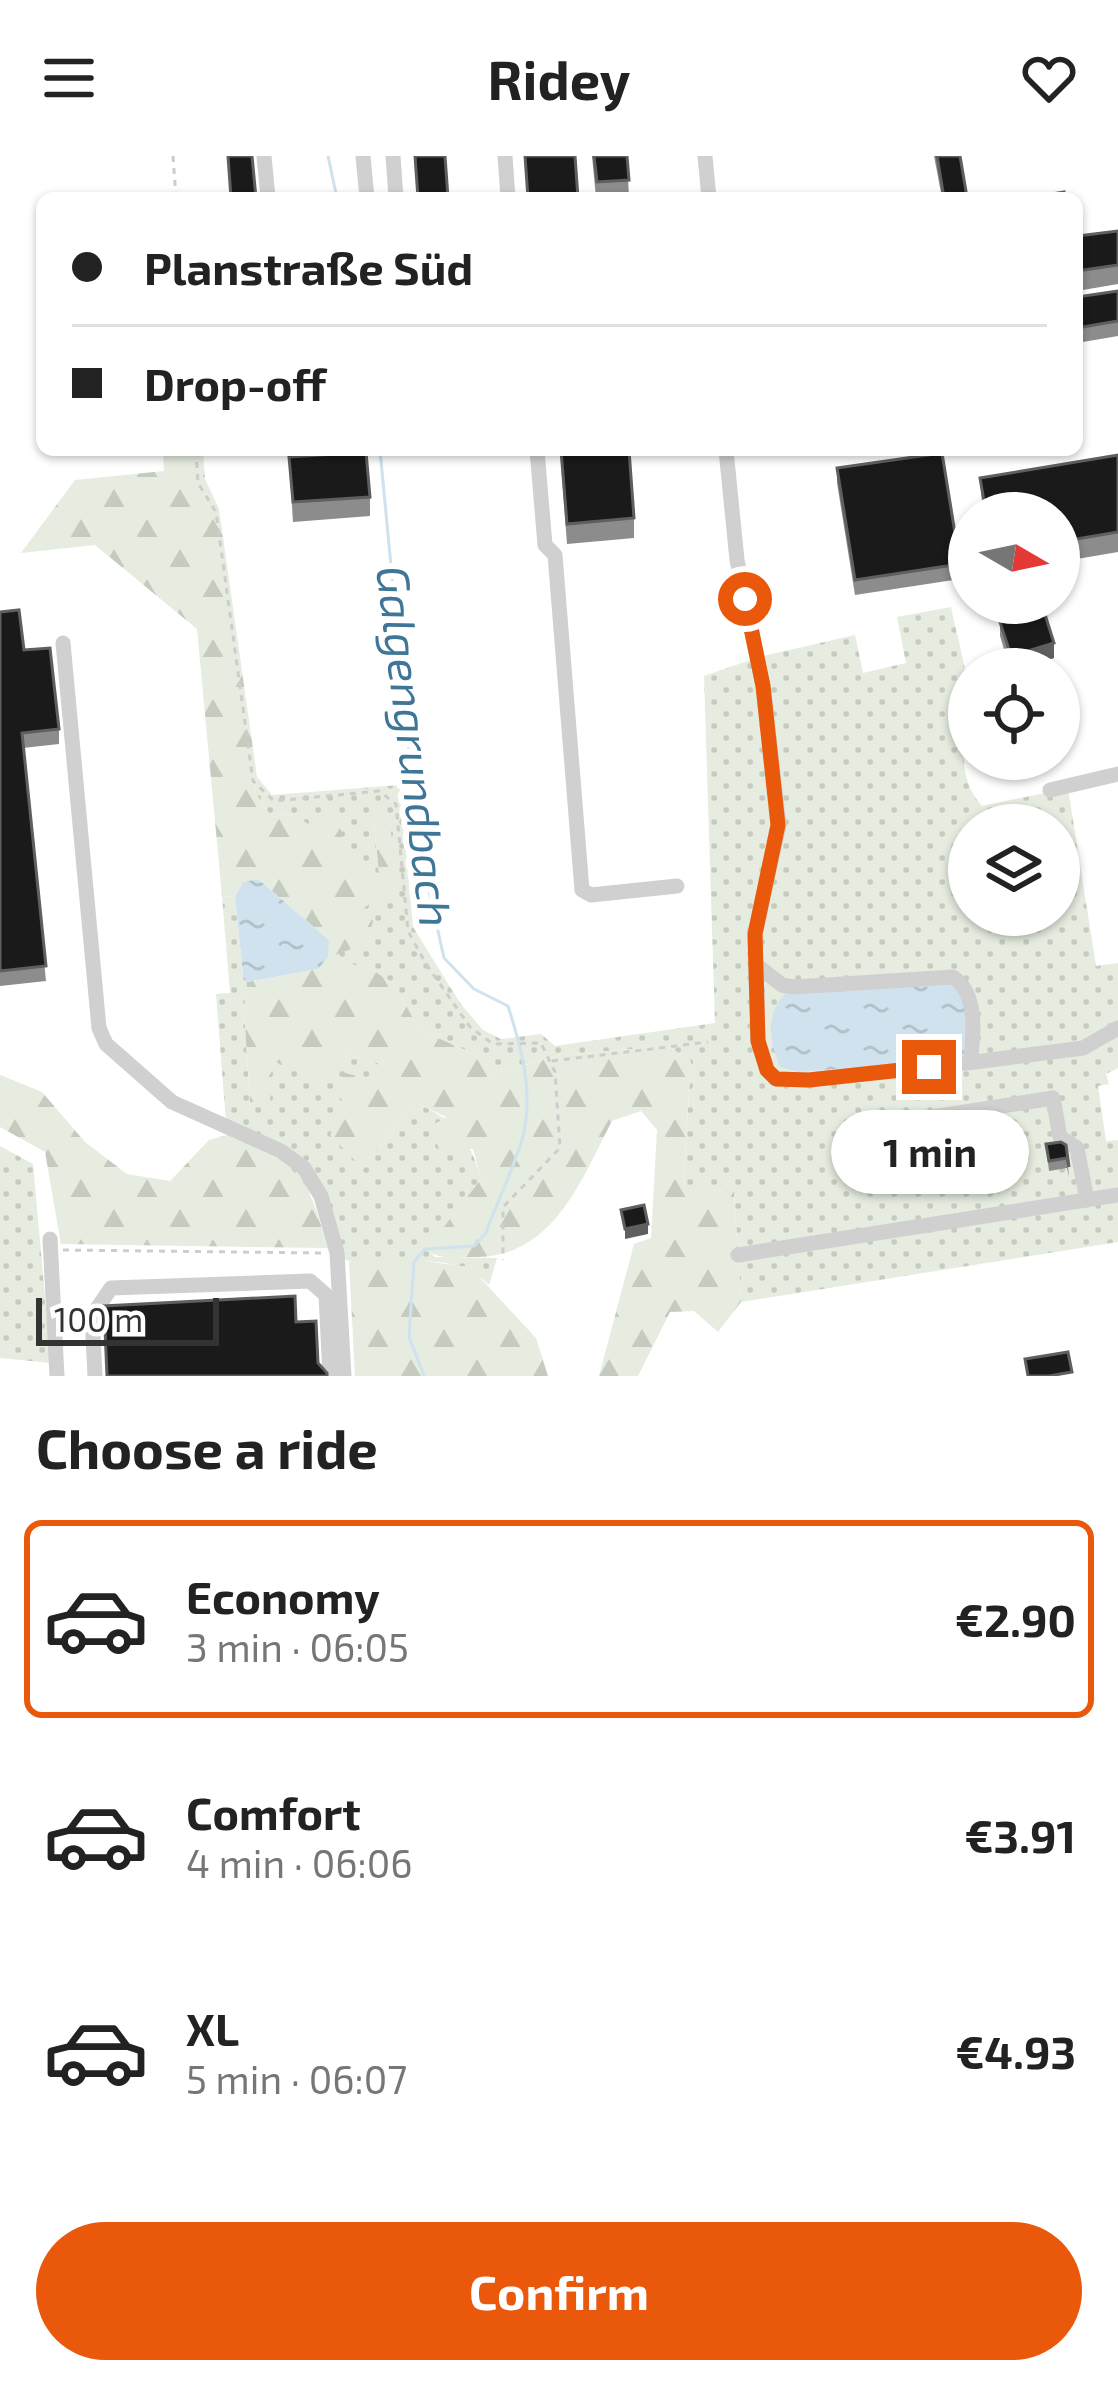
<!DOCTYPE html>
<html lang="en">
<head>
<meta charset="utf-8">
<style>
  body { margin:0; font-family:"Exo 2",sans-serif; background:#f6f6f6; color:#222; height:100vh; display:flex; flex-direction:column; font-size:45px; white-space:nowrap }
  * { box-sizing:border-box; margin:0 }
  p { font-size:39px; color:#767676 }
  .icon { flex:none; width:66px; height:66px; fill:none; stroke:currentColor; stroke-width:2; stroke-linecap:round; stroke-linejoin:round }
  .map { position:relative; height:1220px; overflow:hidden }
  .drawer { display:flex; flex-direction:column; background:#fff; flex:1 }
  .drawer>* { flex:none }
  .guide { position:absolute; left:36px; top:36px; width:1047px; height:264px; border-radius:18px; box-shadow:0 3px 9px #0004; display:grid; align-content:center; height:264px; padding:0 36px; background:#fff }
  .needle { width:78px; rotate:99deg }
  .tools { position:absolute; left:948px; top:336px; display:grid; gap:24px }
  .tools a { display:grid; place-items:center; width:132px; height:132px; border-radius:50%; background:#fff; box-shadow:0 3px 9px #0004; font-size:60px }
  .scale { position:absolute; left:36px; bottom:30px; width:183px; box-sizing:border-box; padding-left:12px; border:6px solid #333; border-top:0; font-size:33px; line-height:42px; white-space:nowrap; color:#333; -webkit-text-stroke:9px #fff; paint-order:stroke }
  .end { position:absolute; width:54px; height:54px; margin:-27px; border:15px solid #ea580c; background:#fff; box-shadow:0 0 0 6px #fff }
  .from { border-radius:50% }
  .bubble { position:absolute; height:84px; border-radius:42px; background:#fff; box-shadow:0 3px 9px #0004; font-size:39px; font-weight:700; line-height:84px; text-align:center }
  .guide b { display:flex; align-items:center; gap:42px; height:114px; font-size:45px }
  .guide b+b { border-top:3px solid #e0e0e0 }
  .guide i { width:30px; height:30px; background:#222 }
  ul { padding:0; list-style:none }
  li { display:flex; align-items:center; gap:36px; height:198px; margin:0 24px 18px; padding:0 12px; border:6px solid transparent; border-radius:18px }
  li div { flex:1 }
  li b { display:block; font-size:45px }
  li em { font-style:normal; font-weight:700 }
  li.current { border-color:#ea580c }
  li>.icon { width:108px; height:108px; stroke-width:1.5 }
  h2 { padding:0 36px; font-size:54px; line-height:144px }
  .cta { display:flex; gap:24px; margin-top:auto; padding:24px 36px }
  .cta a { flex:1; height:138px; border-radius:72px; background:#ea580c; color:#fff; font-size:48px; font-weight:700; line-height:138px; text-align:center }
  header { display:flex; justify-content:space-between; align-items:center; height:156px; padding:0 36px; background:#fff; font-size:54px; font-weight:700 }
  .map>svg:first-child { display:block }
</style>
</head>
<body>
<header><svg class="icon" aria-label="menu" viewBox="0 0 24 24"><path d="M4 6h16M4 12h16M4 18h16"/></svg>Ridey<svg class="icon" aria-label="heart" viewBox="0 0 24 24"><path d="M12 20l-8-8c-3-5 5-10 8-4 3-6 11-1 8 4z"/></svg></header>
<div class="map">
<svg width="1118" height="1220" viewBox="0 0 1118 1220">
  <defs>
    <pattern id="grass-dots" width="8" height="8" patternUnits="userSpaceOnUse" patternTransform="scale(3)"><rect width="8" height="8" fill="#e6ecdf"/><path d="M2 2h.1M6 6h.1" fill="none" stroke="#c6cbc0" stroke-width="1.8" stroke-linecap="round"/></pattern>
    <pattern id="forest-firs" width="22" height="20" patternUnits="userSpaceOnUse" patternTransform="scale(3)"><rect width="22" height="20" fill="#e6ecdf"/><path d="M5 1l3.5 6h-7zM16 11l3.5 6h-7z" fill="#c6cbc0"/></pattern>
    <pattern id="water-ripples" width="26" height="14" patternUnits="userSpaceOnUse" patternTransform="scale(3)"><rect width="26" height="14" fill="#cfe2ee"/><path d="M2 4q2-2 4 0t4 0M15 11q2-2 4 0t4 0" fill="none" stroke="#b2c2cd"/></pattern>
  </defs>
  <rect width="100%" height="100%" fill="#fff"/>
  <g fill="url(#grass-dots)" fill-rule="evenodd">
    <path d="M951 451C956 476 964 502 967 528 972 571 949 614 982 650L1068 632 1096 810 1118 807V912L1106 918 1109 928 1098 930 1106 985 1118 984V1086L741 1146 734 1036 683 1034 691 905 667 890 561 899 493 918 474 898 420 874 393 827 374 815 328 801 363 752 398 727 374 666 379 717 371 723 294 658 271 661 255 636 257 621 272 639 400 629 413 771 460 847 483 874 501 883 541 878 555 890 715 867 704 520 759 501 855 479 863 517 906 507 897 461ZM969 669H1059V759H969Z"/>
    <path d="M222 740 235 741 243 817 247 826 244 855 250 946 273 905 346 898 379 907 372 924 345 945 363 1013 415 946C455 965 469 980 481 1023L427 1094 435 1101 497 1102 489 1129C448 1090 401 1113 352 1106 344 1104 335 1097 327 1092L315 1041 227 979 216 838 230 837Z"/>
    <polygon points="0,990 33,1008 51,1207 0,1202"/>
  </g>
  <g fill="url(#forest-firs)">
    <path d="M163 294H203L205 323 219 353 257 621 255 636 271 661 294 658 308 668 328 659 341 674V695L353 693 371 722 379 717 374 666 377 658 389 662 398 728 364 752 373 765 367 787 330 801 374 815 393 827 420 874 474 898 493 918 561 899 667 890 691 905 683 1033 734 1036 741 1146 718 1176 694 1155 670 1156 638 1220H599L634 1088 651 1082 657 974 641 955 612 965C580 1026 553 1103 472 1101 456 1101 439 1104 426 1094L481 1023 473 993H439L430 971 446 961 415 946 363 1013 330 979 344 946 334 936 345 917 372 924 378 907 346 898 319 925 273 905 270 947 250 946 244 855 247 826 318 813 329 784 258 723 243 726 235 741 222 740 197 473 95 389 21 397 75 324 164 315Z"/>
    <path d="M0 919 42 936 85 986 127 1018 170 1025 209 984 227 979C297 1007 310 1020 327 1092L61 1088 45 996 0 971Z"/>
    <polygon points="407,1103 470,1111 536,1182 548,1220 355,1220 349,1106"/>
  </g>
  <g fill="url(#water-ripples)">
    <polygon points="258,723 329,784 328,801 318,813 247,826 243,818 235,741 243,726"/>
    <path d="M957 828C969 847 969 876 965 898L955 903 798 916 780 911C769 884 765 857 787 836Z"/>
  </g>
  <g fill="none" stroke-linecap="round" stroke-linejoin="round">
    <g stroke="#cfe2ee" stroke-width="3">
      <polyline points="328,0 337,42"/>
      <path d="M380 294 408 589 424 645 420 695 444 802 474 833 508 850C521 891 534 935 523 980 514 1013 497 1045 486 1077L474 1090 425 1093 414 1106 409 1181 424 1220"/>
    </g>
    <g stroke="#cdcdcd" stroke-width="3" stroke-dasharray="6 6" stroke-linecap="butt">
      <polyline points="173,0 176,42"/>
      <polyline points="196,294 198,327 216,356 253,625 274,645 379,635 396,648 408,775 426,808 470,871 493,888 541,887 555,916 560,992 503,1051 503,1104"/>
      <polyline points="552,905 708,886"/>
      <polyline points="63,1094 323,1097"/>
    </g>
    <g stroke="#d0d0d0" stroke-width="15">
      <polyline points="264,0 268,42"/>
      <polyline points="363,0 367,42"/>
      <polyline points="393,0 396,42"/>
      <polyline points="505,0 508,42"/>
      <polyline points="705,0 709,42"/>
      <polyline points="537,294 545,389 555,399 582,734 591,739 677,730"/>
      <polyline points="726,294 737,404 763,530 779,669 755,778 758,885 767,914 776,923 809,924 975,906 1083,892 1118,872"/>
      <polyline points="63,487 99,872 106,888 172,946 281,995 304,1012 321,1040 337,1097 344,1220"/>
      <polyline points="1050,634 1118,618"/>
      <path d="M755 808 782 829 794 831 953 821C978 837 974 879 970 906"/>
      <polyline points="862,972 1053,942 1060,981 1077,992 1087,1044"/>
      <polyline points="50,1083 57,1220"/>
      <polyline points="738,1099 1118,1039"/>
      <polyline points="95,1220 92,1160 111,1132 310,1125 326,1139 330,1220"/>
    </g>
  </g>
  <g fill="#8c8c8c">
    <polygon points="592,0 627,0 629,42 596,42"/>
    <polygon points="934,0 960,0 967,41 942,42"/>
    <polygon points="1118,75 1118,128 1077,135 1077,80"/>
    <polygon points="1118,135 1118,180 1077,187 1077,141"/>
    <polygon points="560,294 634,362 634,382 567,388"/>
    <polygon points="1118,299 1118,396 1059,406 1059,357 983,357 980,322"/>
    <polygon points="289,301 370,341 370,360 293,366"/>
    <polygon points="837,312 960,408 960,423 855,439 837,327"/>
    <polygon points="0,456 24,494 59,573 59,588 23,592 46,825 0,830"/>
    <polygon points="1000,466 1054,502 1018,513 1010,513 1000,480"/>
    <polygon points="1046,988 1066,989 1069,1021 1067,1012 1049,1015"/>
  </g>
  <g fill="#5f5f5f">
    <polygon points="1054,487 1054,502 1018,513 1011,513 1011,500"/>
    <polygon points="648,1068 648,1078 625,1083 625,1073"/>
  </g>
  <g fill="#1a1a1a" stroke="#5f5f5f" stroke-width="3">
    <polygon points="228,0 252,0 256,42 231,42"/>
    <polygon points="415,0 445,0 448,42 418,42"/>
    <polygon points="525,0 575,0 578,42 528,42"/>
    <polygon points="594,0 627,0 629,24 597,26"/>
    <polygon points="937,0 960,0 967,41 944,42"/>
    <polygon points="1064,36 1065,42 1028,42"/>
    <polygon points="1118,75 1118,109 1077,115 1077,80"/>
    <polygon points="1118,135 1118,165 1077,172 1077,141"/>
    <polygon points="561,294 629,294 634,362 567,368"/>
    <polygon points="366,296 370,341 293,346 289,301"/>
    <polygon points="942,297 960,408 855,424 837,312"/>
    <polygon points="1118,299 1118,376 1059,386 1059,357 986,357 980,322"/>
    <polygon points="1043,452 1054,487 1011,500 1000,466"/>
    <polygon points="19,454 24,494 50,492 59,573 22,577 46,810 0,815 0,456"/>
    <polygon points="1061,986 1066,989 1069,1011 1067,1002 1049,1005 1046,988"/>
    <polygon points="644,1049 648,1068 625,1073 621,1054"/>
    <polygon points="295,1140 296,1166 316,1165 318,1207 327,1217 327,1220 107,1220 104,1150"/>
    <polygon points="1068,1196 1072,1216 1049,1220 1028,1220 1025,1203"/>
  </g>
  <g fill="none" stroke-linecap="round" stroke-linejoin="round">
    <polyline stroke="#ea580c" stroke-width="15" points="745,443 763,530 778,669 755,778 758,885 767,914 776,923 809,924 929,911"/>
  </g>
  <g text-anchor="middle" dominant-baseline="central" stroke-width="12" stroke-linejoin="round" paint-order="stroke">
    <g font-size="45" font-style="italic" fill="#3f7597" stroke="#fff">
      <text transform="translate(416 590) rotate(83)">Galgengrundbach</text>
    </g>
  </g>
</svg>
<div class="tools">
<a><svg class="needle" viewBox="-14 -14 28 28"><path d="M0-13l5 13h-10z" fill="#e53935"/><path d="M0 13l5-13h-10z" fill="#767676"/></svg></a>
<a><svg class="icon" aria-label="locate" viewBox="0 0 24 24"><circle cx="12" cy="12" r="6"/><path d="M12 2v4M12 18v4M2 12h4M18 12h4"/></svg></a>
<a><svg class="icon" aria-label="layers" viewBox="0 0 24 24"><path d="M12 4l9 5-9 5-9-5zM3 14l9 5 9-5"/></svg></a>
</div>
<div class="scale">100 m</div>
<i class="end from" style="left:745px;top:443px"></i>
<i class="end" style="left:929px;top:911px"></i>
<div class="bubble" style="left:831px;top:954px;width:198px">1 min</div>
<div class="guide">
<b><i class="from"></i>Planstraße Süd</b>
<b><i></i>Drop-off</b>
</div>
</div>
<section class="drawer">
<h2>Choose a ride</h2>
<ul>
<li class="current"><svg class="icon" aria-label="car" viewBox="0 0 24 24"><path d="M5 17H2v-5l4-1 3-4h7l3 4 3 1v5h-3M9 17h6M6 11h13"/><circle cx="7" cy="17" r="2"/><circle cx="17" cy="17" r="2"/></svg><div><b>Economy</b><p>3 min · 06:05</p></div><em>€2.90</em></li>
<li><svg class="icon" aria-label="car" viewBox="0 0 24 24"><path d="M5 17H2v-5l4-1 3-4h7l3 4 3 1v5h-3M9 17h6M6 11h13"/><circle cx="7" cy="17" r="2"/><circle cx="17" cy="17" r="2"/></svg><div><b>Comfort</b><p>4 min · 06:06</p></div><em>€3.91</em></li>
<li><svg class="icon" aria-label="car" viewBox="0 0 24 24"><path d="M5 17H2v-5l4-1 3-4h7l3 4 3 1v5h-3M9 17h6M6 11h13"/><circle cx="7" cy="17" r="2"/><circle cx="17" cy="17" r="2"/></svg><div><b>XL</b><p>5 min · 06:07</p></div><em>€4.93</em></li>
</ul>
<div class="cta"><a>Confirm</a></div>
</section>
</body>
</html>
